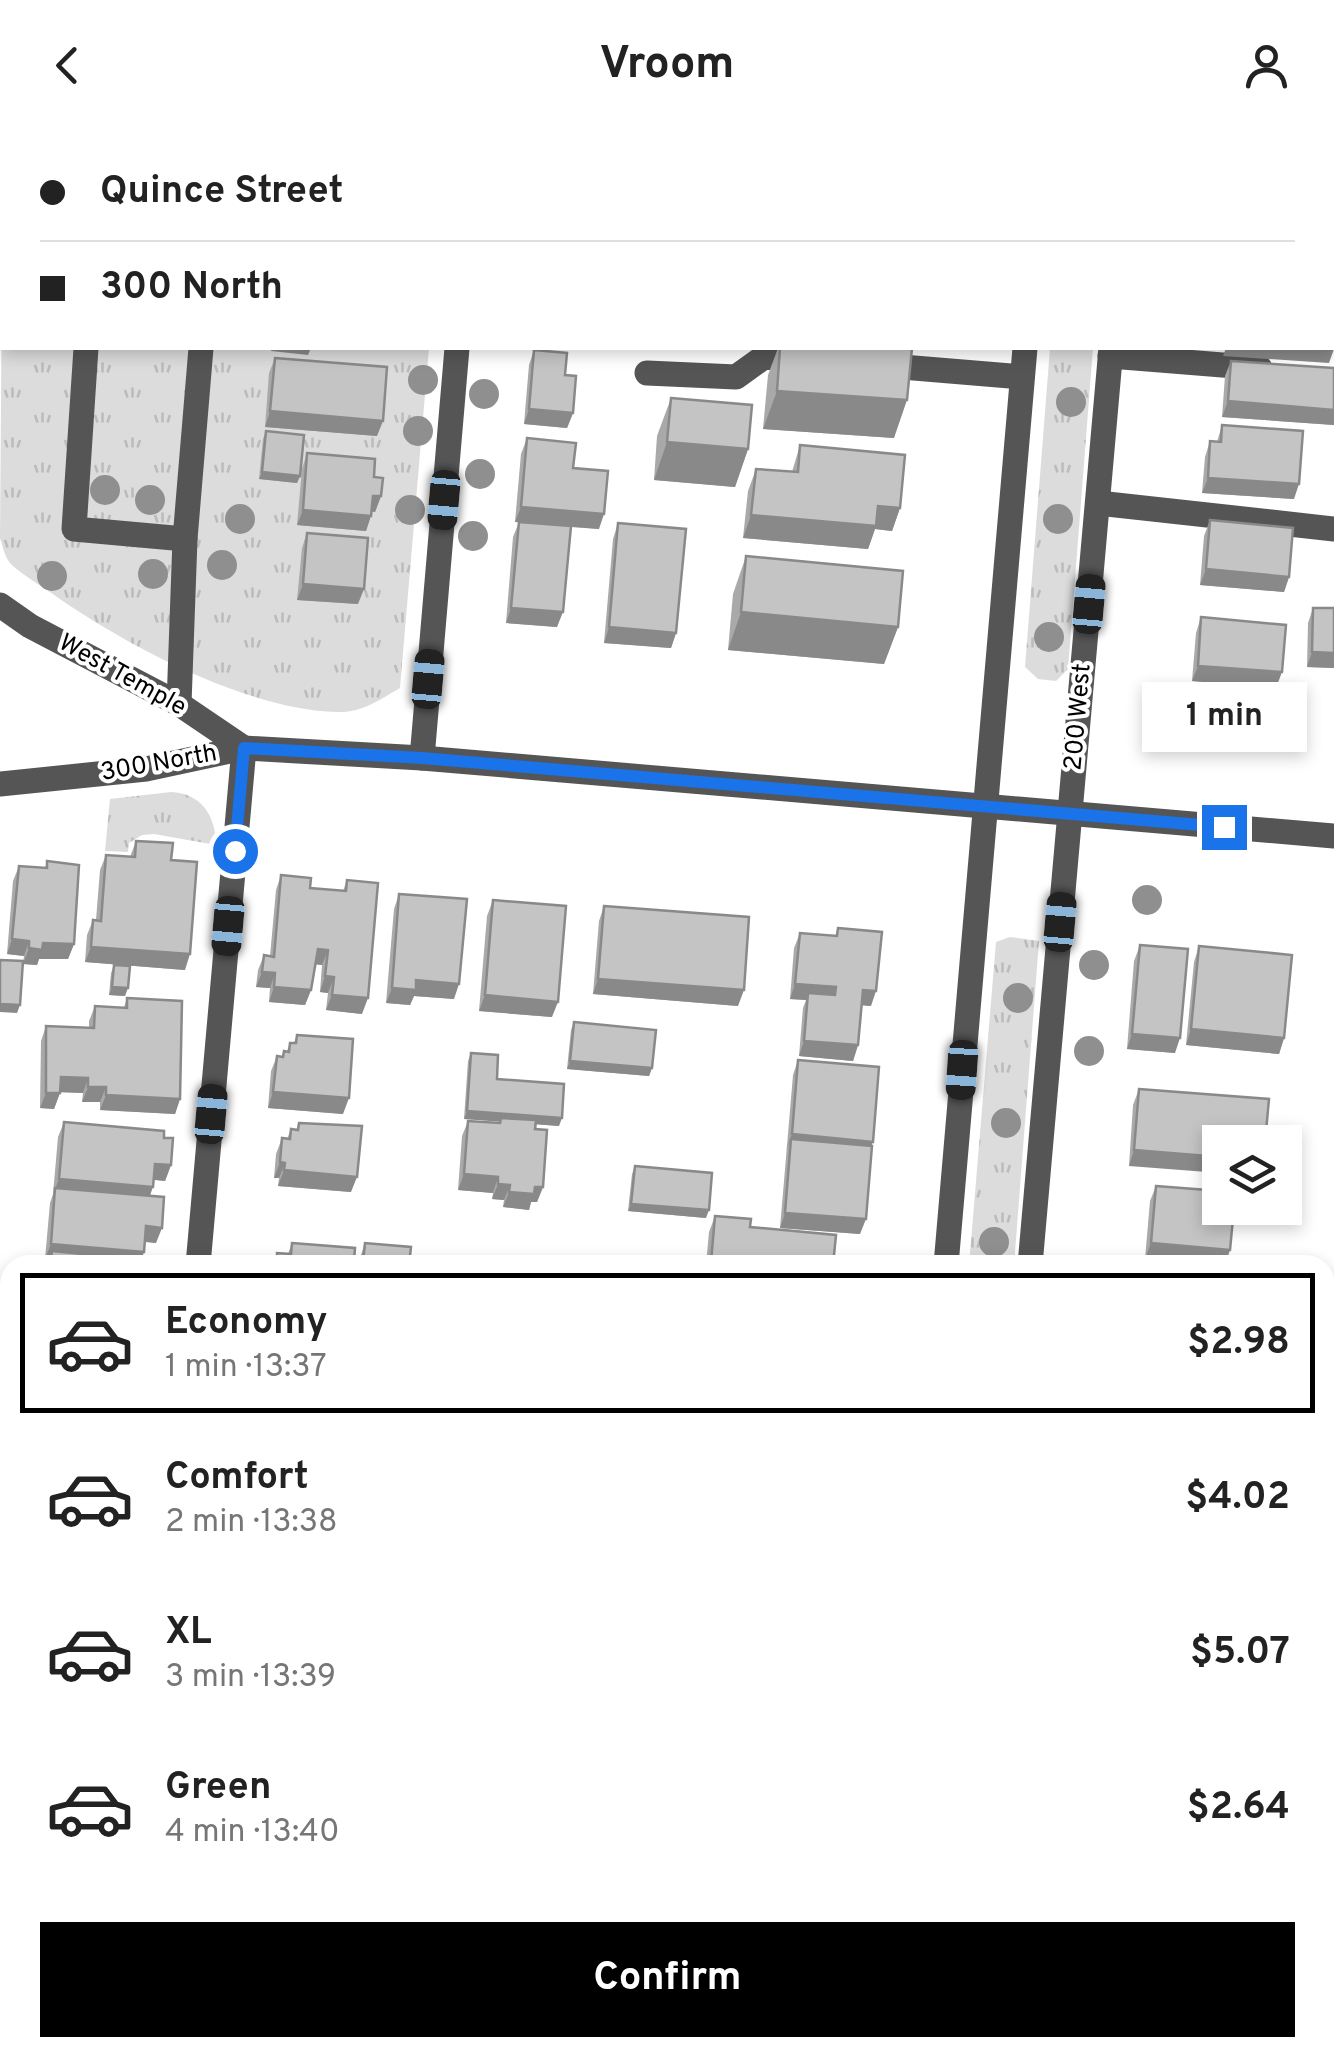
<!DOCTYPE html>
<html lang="en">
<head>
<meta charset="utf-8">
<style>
  body { margin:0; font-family:Overpass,sans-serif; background:#f6f6f6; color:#222; height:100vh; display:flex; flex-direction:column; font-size:38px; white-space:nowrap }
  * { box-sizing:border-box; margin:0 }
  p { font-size:32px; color:#767676 }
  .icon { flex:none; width:55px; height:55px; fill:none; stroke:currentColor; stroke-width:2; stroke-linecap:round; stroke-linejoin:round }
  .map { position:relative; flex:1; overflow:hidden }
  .details { position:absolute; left:0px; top:1125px; width:1335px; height:802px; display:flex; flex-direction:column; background:#fff; border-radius:30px 30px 0 0; box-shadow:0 5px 15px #0003 }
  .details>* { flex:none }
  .hud { position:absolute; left:0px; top:0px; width:1335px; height:220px; box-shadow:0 5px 15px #0003; display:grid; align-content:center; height:220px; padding:0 40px; background:#fff }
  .tools { position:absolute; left:1202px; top:995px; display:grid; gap:20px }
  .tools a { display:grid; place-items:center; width:100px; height:100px; border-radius:0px; background:#fff; box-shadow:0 5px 15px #0003; font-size:50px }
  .end { position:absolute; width:45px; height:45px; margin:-22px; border:12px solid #1a73e8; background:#fff; box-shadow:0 0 0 5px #fff }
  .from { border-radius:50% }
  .bubble { position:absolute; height:70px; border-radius:0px; background:#fff; box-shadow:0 5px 15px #0003; font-size:32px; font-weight:700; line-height:70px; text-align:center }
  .car { position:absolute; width:30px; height:60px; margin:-30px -15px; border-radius:12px; box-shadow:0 0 8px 2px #0007; background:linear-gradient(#222 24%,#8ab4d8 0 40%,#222 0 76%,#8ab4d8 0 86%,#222 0) }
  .hud b { display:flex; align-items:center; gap:35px; height:95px; font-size:38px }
  .hud b+b { border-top:2px solid #e0e0e0 }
  .hud i { width:25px; height:25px; background:#222 }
  ul { padding:18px 0 0; list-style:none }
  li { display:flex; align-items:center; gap:30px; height:140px; margin:0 20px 15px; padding:0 20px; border:5px solid transparent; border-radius:0px }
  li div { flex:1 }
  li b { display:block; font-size:38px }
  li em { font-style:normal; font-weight:700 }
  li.selected { border-color:#000 }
  li>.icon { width:90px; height:90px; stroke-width:1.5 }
  .cta { display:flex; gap:20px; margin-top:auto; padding:20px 40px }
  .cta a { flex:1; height:115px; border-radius:0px; background:#000; color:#fff; font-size:40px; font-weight:700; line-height:115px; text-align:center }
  header { display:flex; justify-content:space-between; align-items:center; height:130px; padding:0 40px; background:#fff; font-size:45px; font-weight:700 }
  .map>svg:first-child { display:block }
</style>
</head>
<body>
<header><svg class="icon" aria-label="back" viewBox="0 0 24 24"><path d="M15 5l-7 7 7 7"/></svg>Vroom<svg class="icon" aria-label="person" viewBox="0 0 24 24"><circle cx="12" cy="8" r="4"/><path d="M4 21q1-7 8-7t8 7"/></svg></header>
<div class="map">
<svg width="1334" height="1927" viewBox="0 0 1334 1927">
  <defs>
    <pattern id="grass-tufts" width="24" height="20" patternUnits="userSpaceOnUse" patternTransform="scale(2.5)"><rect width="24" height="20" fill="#dcdcdc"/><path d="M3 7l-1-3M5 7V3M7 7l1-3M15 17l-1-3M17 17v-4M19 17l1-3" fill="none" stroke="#bbb"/></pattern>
    <pattern id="park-crowns" width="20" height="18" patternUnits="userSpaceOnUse" patternTransform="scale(2.5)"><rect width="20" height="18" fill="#dcdcdc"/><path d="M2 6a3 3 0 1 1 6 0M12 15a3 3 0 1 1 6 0" fill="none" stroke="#bbb"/></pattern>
  </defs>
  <rect width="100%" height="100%" fill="#fff"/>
  <g fill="url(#grass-tufts)">
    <polygon points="13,0 447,0 13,2"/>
    <path d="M2 137V218H429L400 558C379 570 362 583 337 582 246 580 123 514 50 462 37 453 23 445 12 435 5 429 3 417 0 408Z"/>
    <polygon points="1050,218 1093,218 1068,539 1056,551 1038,549 1025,537"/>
    <path d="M171 662C201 663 216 686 216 715L154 704 142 705 129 713 128 722 105 721 110 669Z"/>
    <polygon points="1010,807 1039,811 1014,1135 969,1135 996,812"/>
    <polygon points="901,1918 942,1918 941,1927 900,1927"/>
  </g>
  <polygon fill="url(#park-crowns)" points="1247,0 1334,0 1334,155 1332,2 1246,2"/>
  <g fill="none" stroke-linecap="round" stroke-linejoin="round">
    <g stroke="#555" stroke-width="25">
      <polyline points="101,2 101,0"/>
      <polyline points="219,2 219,0"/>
      <polyline points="475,2 475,0"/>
      <polyline points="705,2 705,0"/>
      <polyline points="1043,2 1043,0"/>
      <polyline points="1130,2 1130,0"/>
      <polyline points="86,218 74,399 185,409"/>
      <polyline points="1110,226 1260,238"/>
      <polyline points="878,235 1022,247"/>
      <polyline points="647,243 736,247 764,227 808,230"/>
      <polyline points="1098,373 1334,399"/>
      <polyline points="0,475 30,496 179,574 244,618"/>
      <polyline points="179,574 185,409 201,218"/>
      <polyline points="422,628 457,218"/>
      <polyline points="0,654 146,639 244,618 422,628 1334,706"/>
      <polyline points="198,1135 244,618"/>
      <polyline points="946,1135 1025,218"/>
      <polyline points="1030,1135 1111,218"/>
      <polyline points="0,1579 10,1580"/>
      <polyline points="1325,1635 1334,1636"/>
      <polyline points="127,1927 128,1918"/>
      <polyline points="876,1927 877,1918"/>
      <polyline points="962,1927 962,1918"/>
    </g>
  </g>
  <g fill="#8f8f8f">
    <circle cx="423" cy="250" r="15"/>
    <circle cx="484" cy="264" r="15"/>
    <circle cx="1071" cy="272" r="15"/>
    <circle cx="418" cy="301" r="15"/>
    <circle cx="480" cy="344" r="15"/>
    <circle cx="105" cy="360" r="15"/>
    <circle cx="150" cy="370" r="15"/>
    <circle cx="410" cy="380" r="15"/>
    <circle cx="240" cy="389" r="15"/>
    <circle cx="1058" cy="389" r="15"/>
    <circle cx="473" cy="406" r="15"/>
    <circle cx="222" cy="435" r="15"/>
    <circle cx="153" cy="444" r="15"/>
    <circle cx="52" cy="446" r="15"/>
    <circle cx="1049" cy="507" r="15"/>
    <circle cx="1147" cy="770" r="15"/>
    <circle cx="1094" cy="835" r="15"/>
    <circle cx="1018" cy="868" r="15"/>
    <circle cx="1089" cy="921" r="15"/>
    <circle cx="1006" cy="993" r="15"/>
    <circle cx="994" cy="1112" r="15"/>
  </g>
  <g fill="#a9a9a9">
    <polygon points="778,218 912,218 894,308 763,299 768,245"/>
    <polygon points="534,220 573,283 567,298 524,294 529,235"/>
    <polygon points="275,228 377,306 265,297 269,243"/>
    <polygon points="1231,231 1334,238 1334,295 1222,287 1225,246"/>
    <polygon points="671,268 748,319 735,357 654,350 657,306"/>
    <polygon points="1222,295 1294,369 1202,363 1205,327 1210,311 1217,312"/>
    <polygon points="266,301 300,346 297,353 259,349 263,309"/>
    <polygon points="527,308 573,338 599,399 570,397 557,497 506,493 513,407 519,392 515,392 521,324"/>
    <polygon points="800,315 900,378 892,401 875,399 868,419 743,408 748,361 756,339 792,342"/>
    <polygon points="307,323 374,347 381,366 375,382 372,381 366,401 297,395 302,339"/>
    <polygon points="1210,390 1289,447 1284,462 1200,455 1204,406"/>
    <polygon points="618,393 676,503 671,518 604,513 613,409"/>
    <polygon points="307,403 358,474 297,470 302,418"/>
    <polygon points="746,426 898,497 884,534 728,520 733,464"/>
    <polygon points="1313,478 1334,478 1334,538 1307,537 1308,493"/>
    <polygon points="1201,487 1276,558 1192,551 1196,503"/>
    <polygon points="136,711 171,730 185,840 85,832 87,805 93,790 96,790 100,740 106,725 130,727"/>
    <polygon points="47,731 74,814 68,829 39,829 37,835 23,834 24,826 7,824 13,751 19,736 45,738"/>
    <polygon points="281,745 310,758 343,761 347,750 362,884 326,880 328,863 320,862 322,835 315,834 311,860 305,875 269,872 270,858 256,857 258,840 264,825 270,826 276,760"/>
    <polygon points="399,764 454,869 414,866 410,875 386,873 394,779"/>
    <polygon points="493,770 552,887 479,881 487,786"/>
    <polygon points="604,776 738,876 593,864 599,791"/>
    <polygon points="838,798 871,876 862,875 858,915 853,931 799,926 803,878 806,870 790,869 794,818 800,803 835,806"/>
    <polygon points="1140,815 1175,923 1127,919 1134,831"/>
    <polygon points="1199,816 1284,908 1279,924 1186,915 1194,832"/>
    <polygon points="114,835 125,866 109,865 111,843"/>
    <polygon points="127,868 180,969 175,984 100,980 100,972 82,972 83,963 60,962 54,979 40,978 41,911 46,896 89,897 89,891 95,876 124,877"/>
    <polygon points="574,892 652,938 649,946 567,939 571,900"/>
    <polygon points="297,905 343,984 268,978 271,941 277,926 282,926 284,921 287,921 290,913 294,913"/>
    <polygon points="471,923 497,949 559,996 536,994 543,1057 537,1072 531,1072 529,1080 503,1077 504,1070 492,1069 493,1063 458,1060 462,1006 468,991 499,993 500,991 464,989 468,931"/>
    <polygon points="798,930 871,1016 860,1104 780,1098 793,945"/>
    <polygon points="1139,959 1269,969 1129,1036 1133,975"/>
    <polygon points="64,992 164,1008 171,1035 165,1051 154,1050 150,1066 156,1113 144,1112 144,1122 139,1135 46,1135 48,1130 45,1129 50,1073 53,1064 58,1007"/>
    <polygon points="299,993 351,1062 278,1056 279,1048 274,1048 276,1024 282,1008 287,1009 291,999 296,1000"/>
    <polygon points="635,1036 706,1088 628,1081 632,1044"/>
    <polygon points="1156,1056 1220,1061 1145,1129 1150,1071"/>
    <polygon points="715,1086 750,1097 833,1135 706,1135 709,1102"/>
    <polygon points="292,1113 359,1131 365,1113 409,1135 273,1135 277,1123 288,1124"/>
    <polygon points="8,1332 10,1394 0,1394 0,1368 3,1347"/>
    <polygon points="189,1918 262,1918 261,1927 187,1927"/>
    <polygon points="276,1918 323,1918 322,1927 276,1927"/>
    <polygon points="337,1918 388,1918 433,1927 336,1927"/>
    <polygon points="485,1918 552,1918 557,1927 484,1927"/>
    <polygon points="720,1918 783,1918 782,1927 720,1927"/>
  </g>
  <g fill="#898989">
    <polygon points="553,0 611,0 611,2 552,2"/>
    <polygon points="272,218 311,218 308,225 271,221"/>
    <polygon points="1226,218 1334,218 1334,219 1329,233 1223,226"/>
    <polygon points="777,261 907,270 894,308 763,299"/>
    <polygon points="1228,271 1334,280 1334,295 1222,287"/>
    <polygon points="529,279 573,283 567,298 524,294"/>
    <polygon points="270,281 383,291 377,306 265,297"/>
    <polygon points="667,312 748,319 735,357 654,350"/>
    <polygon points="262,342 300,346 297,353 259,349"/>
    <polygon points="1208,348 1299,354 1294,369 1202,363"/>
    <polygon points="373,366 381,366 375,382 367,381"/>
    <polygon points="878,376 900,378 892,401 875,399 868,419 743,408 751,385"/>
    <polygon points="521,377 604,384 599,399 515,392"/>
    <polygon points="303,380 371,386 366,401 297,395"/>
    <polygon points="1206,439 1289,447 1284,462 1200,455"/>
    <polygon points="303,454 364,459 358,474 297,470"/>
    <polygon points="511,478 563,482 557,497 506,493"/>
    <polygon points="741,482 898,497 884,534 728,520"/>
    <polygon points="609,497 676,503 671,518 604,513"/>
    <polygon points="1312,522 1334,523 1334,538 1307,537"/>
    <polygon points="1198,536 1282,542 1276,558 1192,551"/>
    <polygon points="12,809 29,811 24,826 7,824"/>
    <polygon points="43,813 74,814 68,829 39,829 37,835 23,834 29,818"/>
    <polygon points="91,817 190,824 185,840 85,832"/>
    <polygon points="318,819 328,820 322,835 313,834"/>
    <polygon points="262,842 275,843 270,858 256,857"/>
    <polygon points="325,846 334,847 328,863 320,862"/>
    <polygon points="598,849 744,860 738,876 593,864"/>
    <polygon points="416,850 459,854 454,869 414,866 410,875 386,873 392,858"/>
    <polygon points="795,854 836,857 831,873 808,863 806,870 790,869"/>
    <polygon points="112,857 128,858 125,866 109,865"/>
    <polygon points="274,857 311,860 305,875 269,872"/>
    <polygon points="863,860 876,861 871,876 858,875"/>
    <polygon points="332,865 368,868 362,884 326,880"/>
    <polygon points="485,865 558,872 552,887 479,881"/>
    <polygon points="0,874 20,875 17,883 0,882"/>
    <polygon points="1191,899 1284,908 1279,924 1186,915"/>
    <polygon points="1132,904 1180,908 1175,923 1127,919"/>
    <polygon points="804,911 858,915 853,931 799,926"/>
    <polygon points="570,931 652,938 649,946 567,939"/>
    <polygon points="61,947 88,948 83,963 55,962"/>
    <polygon points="88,957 106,957 100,972 82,972"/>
    <polygon points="273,962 349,968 343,984 268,978"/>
    <polygon points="46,963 60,963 54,979 40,978"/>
    <polygon points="106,965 180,969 175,984 100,980"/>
    <polygon points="467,981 562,988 559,996 464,989"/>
    <polygon points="792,1004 873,1012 867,1027 791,1009 786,1020"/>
    <polygon points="1134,1020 1220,1027 1220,1043 1129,1036"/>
    <polygon points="280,1032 285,1033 279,1048 274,1048"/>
    <polygon points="155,1034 171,1035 165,1051 149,1049"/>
    <polygon points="284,1040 357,1047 351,1062 278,1056"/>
    <polygon points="464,1044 498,1047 493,1063 458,1060"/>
    <polygon points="59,1049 153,1057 147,1073 55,1059"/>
    <polygon points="498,1054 510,1055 504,1070 492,1069"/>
    <polygon points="535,1057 543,1057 537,1072 531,1072 529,1080 503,1077 509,1062"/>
    <polygon points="631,1074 709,1080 706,1088 628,1081"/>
    <polygon points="785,1083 866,1089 860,1104 780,1098"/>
    <polygon points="146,1096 162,1098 156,1113 140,1111"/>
    <polygon points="1151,1113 1230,1120 1225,1135 1145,1129"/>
    <polygon points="51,1114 144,1122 139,1135 109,1135 52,1121 48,1130 45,1129"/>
    <polygon points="2,1378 10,1379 10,1394 0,1394 0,1384"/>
    <polygon points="0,1534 10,1534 10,1550 0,1549"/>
    <polygon points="0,1717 10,1717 10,1733 0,1732"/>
    <polygon points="10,1804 10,1817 7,1817 5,1824 0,1823 0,1807"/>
    <polygon points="0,1912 10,1912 10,1918 54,1918 51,1927 0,1927"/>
    <polygon points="1107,1918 1157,1918 1155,1922"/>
  </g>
  <g fill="#c4c4c4" stroke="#898989" stroke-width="2.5">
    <polygon points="348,0 405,0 404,2 347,2"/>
    <rect x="792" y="0" width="133" height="2"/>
    <polygon points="1332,175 1334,175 1334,218 1331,218 1332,218"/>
    <polygon points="780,218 912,218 907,270 777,261"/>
    <polygon points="534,220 567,223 565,245 576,246 573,283 529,279"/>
    <polygon points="275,228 387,237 383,291 270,281"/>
    <polygon points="1231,231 1334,238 1334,280 1228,271"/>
    <polygon points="671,268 752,275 748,319 667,312"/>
    <polygon points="1222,295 1303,301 1299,354 1208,348 1210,311 1221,312"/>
    <polygon points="266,301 304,305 300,346 262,342"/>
    <polygon points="527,308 576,313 573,338 608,341 604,384 521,377"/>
    <polygon points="800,315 905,325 900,378 878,376 876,396 751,385 756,339 798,342"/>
    <polygon points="307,323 375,329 374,347 383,348 381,366 373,366 371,386 303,380"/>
    <polygon points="1210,390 1293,398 1289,447 1206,439"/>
    <polygon points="519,392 571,396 563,482 511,478"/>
    <polygon points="618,393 686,399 676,503 609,497"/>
    <polygon points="307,403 368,408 364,459 303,454"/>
    <polygon points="746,426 903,441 898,497 741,482"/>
    <polygon points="1313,478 1334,478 1334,523 1312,522"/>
    <polygon points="1201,487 1286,495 1282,542 1198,536"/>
    <polygon points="136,711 173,713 171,730 197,732 190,824 91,817 93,790 101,791 106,725 135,727"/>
    <polygon points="47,731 79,735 74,814 43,813 42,820 29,818 29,811 12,809 19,736 47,738"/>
    <polygon points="281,745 311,748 310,758 346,761 347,750 378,753 368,868 332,865 334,847 325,846 328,820 318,819 311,860 274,857 275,843 262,842 264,825 274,827"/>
    <polygon points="399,764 467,769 459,854 416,850 416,860 392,858"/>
    <polygon points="493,770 566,776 558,872 485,865"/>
    <polygon points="604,776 749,787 744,860 598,849"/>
    <polygon points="838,798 882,802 876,861 863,860 858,915 804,911 808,863 835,865 836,857 795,854 800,803 837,806"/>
    <polygon points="1140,815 1188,819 1180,908 1132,904"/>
    <polygon points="1199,816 1292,825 1284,908 1191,899"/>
    <polygon points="0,830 23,831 20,875 0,874"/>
    <polygon points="114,835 130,836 128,858 112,857"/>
    <polygon points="127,868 182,871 180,969 106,965 106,957 88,957 88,948 61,947 60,963 46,963 46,896 94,898 95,876 127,878"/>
    <polygon points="574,892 656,900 652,938 570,931"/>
    <polygon points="297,905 353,909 349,968 273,962 277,926 283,927 284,921 289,922 290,913 296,913"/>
    <polygon points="471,923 498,925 497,949 564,954 562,988 467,981"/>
    <polygon points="798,930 879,937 873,1012 792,1004"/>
    <polygon points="1139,959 1269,969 1265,1012 1220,1012 1220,1027 1134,1020"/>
    <polygon points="501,988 536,990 535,999 547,1000 543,1057 535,1057 534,1064 509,1062 510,1055 498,1054 498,1047 464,1044 468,991 500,993"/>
    <polygon points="64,992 164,1001 164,1008 173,1008 171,1035 155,1034 153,1057 59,1049"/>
    <polygon points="299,993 362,996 357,1047 284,1040 285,1033 280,1032 282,1008 290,1009 291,999 298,1000"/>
    <polygon points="791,1009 872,1016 866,1089 785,1083"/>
    <polygon points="635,1036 712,1043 709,1080 631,1074"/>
    <polygon points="1156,1056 1220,1061 1220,1078 1234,1078 1230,1120 1151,1113"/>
    <polygon points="55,1058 164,1067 162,1098 146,1096 144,1122 51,1114"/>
    <polygon points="715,1086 751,1089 750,1097 836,1105 833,1135 731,1135 711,1132"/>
    <polygon points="292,1113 355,1118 354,1131 363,1132 365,1113 411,1117 409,1135 277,1135 277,1123 291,1124"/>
    <polygon points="52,1121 124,1128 123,1135 50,1135"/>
    <polygon points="1153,1130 1214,1135 1152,1135"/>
    <polygon points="8,1332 10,1332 10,1379 2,1378"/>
    <polygon points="0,1470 10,1471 10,1534 0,1534"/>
    <polygon points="0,1622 10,1623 10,1717 0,1717"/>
    <polygon points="0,1744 10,1744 10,1808 0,1807"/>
    <polygon points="0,1813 3,1813 1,1843 10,1843 10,1912 0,1912"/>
    <polygon points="192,1918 262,1918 261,1927 192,1927"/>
    <polygon points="281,1918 323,1918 322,1927 280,1927"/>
    <polygon points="341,1918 388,1918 434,1922 433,1927 340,1927"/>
    <polygon points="489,1918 552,1918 558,1919 557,1927 488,1927"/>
    <polygon points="725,1918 783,1918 782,1927 724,1925"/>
    <polygon points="1083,1918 1104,1918 1168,1924 1168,1927 1082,1927"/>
  </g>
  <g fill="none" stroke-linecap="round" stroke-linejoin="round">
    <polyline stroke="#1a73e8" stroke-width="12" points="235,721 244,618 422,628 1224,697"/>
  </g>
  <g text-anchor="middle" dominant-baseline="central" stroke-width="8" stroke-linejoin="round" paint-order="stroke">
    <g font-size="25" fill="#000" stroke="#fff">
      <text transform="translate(122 546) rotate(29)">West Temple</text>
      <text transform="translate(1079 587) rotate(-85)">200 West</text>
      <text transform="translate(159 634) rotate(-10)">300 North</text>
    </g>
  </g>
</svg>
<div class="tools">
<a><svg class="icon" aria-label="layers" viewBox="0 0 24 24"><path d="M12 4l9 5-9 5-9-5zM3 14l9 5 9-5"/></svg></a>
</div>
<i class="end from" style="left:235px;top:721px"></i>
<i class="end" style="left:1224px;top:697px"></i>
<div class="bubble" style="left:1142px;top:552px;width:165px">1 min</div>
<i class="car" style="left:444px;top:370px;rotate:185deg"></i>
<i class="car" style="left:1089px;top:474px;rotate:5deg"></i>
<i class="car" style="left:428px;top:549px;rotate:5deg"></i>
<i class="car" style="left:1060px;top:792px;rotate:5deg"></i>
<i class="car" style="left:228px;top:796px;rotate:185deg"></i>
<i class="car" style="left:962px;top:940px;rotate:184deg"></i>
<i class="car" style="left:211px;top:984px;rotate:5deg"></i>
<div class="hud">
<b><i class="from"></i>Quince Street</b>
<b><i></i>300 North</b>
</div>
<section class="details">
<ul>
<li class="selected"><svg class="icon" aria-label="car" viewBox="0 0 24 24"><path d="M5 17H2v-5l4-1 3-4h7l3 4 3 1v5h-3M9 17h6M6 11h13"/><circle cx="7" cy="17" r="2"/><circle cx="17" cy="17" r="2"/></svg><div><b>Economy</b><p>1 min · 13:37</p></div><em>$2.98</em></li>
<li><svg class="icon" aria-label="car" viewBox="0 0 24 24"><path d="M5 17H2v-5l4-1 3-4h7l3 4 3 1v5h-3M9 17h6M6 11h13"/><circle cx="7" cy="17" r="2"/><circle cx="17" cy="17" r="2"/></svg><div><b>Comfort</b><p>2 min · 13:38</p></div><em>$4.02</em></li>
<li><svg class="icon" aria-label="car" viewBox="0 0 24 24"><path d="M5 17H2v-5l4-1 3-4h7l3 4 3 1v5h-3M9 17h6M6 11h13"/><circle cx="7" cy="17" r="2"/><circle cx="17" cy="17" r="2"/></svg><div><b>XL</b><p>3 min · 13:39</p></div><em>$5.07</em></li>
<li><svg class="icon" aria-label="car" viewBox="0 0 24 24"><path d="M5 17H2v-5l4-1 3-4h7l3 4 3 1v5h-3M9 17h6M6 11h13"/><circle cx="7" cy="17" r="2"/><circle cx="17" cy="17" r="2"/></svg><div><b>Green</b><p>4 min · 13:40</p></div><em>$2.64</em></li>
</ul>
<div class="cta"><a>Confirm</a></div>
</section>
</div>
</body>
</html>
